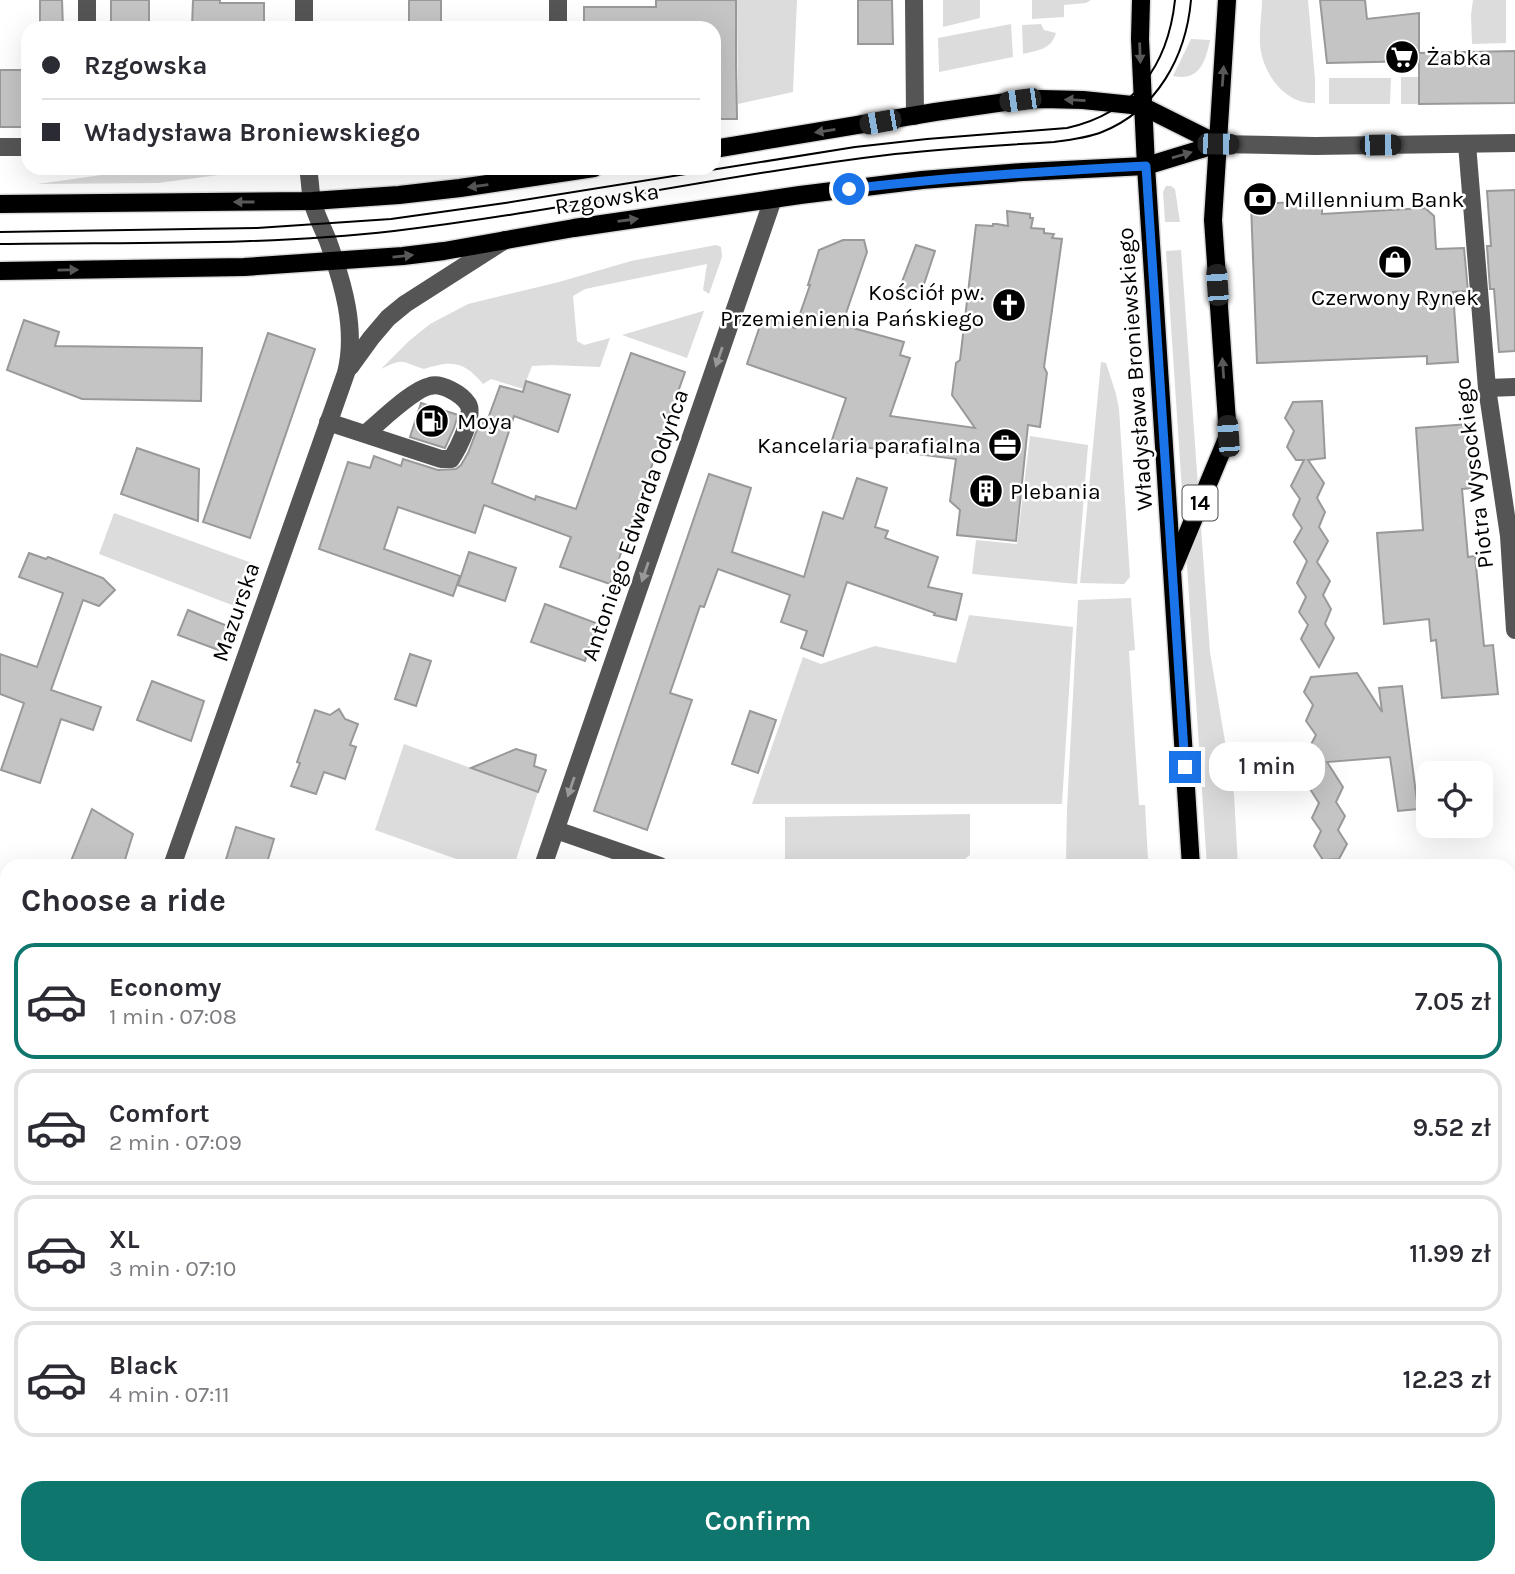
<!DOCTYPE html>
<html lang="en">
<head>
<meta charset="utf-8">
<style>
  body { margin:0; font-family:Karla,sans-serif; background:#f2f2f3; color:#2b2b33; height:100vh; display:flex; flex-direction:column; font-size:26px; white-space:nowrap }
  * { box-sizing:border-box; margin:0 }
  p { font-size:23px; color:#7c7c81 }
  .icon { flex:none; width:38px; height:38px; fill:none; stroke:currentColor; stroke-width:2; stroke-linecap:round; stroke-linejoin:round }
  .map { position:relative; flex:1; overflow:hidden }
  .drawer { position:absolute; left:0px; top:859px; width:1516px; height:716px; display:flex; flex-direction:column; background:#fff; border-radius:21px 21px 0 0; box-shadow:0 7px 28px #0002 }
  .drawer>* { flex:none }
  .top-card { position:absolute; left:21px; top:21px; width:700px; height:154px; border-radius:21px; box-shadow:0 7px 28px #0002; display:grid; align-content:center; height:154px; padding:0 21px; background:#fff }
  .tools { position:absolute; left:1416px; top:761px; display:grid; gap:14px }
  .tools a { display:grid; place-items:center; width:77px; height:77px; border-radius:14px; background:#fff; box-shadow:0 7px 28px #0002; font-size:35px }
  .end { position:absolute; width:32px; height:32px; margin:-16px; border:9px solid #1a73e8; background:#fff; box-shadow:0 0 0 4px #fff }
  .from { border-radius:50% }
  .bubble { position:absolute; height:49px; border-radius:21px; background:#fff; box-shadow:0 7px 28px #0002; font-size:23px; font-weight:600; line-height:49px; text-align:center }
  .car { position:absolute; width:21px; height:42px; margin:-21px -10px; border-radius:9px; box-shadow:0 0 5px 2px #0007; background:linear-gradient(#222 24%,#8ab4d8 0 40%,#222 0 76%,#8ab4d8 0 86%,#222 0) }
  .top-card b { display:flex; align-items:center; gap:24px; height:66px; font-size:26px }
  .top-card b+b { border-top:2px solid #e1e1e2 }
  .top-card i { width:18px; height:18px; background:#2b2b33 }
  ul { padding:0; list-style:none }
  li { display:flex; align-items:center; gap:21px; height:116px; margin:0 14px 10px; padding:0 7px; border:4px solid #e1e1e2; border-radius:21px }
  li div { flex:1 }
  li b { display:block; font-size:26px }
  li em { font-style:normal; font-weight:600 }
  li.active { border-color:#0f766e }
  li>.icon { width:63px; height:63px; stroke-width:1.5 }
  h2 { padding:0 21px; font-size:32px; line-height:84px }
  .primary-button { display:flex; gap:14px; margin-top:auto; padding:14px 21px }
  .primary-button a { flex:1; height:80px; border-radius:21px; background:#0f766e; color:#fff; font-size:28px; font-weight:600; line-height:80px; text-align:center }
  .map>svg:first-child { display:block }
</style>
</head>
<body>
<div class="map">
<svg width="1515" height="1574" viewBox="0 0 1515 1574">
  <rect width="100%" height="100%" fill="#fff"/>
  <g fill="#dcdcdc">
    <polygon points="737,0 797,0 793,92 738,104"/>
    <polygon points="943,0 980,0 980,18 943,27"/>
    <polygon points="1032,0 1091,0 1086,3 1064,5 1064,17 1032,19"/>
    <path d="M1262 0H1308L1315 79V103C1285 105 1262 73 1260 44 1259 30 1262 14 1262 0Z"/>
    <polygon points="1473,0 1506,0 1506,43 1472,44 1471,15"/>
    <polygon points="1011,24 1013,57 939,72 938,38"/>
    <path d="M1041 24 1044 30 1056 33C1051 50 1038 50 1023 54L1022 25Z"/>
    <path d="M1191 39 1210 40C1206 61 1199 82 1173 76Z"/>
    <polygon points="1401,77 1419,77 1418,104 1401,104"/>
    <polygon points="1329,78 1391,78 1390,104 1329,104"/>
    <polygon points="152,168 256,168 249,171 158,183 37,184"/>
    <polygon points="1166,186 1171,186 1175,189 1180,222 1165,222 1163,192"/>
    <path d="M716 245 721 247 722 257 709 294 703 290 707 264 585 289 573 296 577 341 584 345 610 338 600 367 551 365 532 366 523 389 491 379 483 384C464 361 452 360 424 369 401 362 405 357 381 369L409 341 430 324 468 304 559 282 631 261Z"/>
    <polygon points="1181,250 1210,652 1234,795 1238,866 1207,866 1166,251"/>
    <polygon points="704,311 687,358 622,335 703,311"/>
    <polygon points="1101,362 1106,363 1116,394 1119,409 1130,577 1124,584 1080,583"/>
    <polygon points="1030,436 1088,445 1077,584 972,574 976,540 1017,544"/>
    <polygon points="114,513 252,563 237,607 99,554"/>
    <polygon points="1131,598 1135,650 1129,651 1139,805 1145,805 1148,860 1066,861 1067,808 1078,600"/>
    <polygon points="969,615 1073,627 1062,804 752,804 803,657 821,664 875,646 956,663"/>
    <polygon points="404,744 538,792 514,866 476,866 375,830"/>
    <polygon points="970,814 970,855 956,866 785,866 785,817"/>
    <polygon points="0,1064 7,1066 7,1135 0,1132"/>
    <polygon points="7,1410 7,1552 0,1550 0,1412"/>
    <polygon points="1515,1521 1515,1572 1503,1571 1501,1568 1508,1568 1509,1522"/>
    <polygon points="41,1568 280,1568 277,1574 39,1574"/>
    <polygon points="557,1568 648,1568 646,1574 581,1574"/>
    <polygon points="793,1568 798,1569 859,1569 858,1574 791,1574"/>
    <polygon points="890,1568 966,1568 966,1574 888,1574"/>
    <polygon points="1097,1568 1375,1568 1370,1574 1101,1574"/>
  </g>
  <g fill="#c4c4c4" stroke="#999" stroke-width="2">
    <polygon points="40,0 62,0 63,28 40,28"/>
    <rect x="111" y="0" width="38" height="28"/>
    <polygon points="193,0 220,0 220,3 264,3 264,28 192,28"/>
    <rect x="409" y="0" width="32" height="28"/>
    <polygon points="656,0 736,0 736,65 737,119 714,119 714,28 584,28 584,7 656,7"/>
    <polygon points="858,0 892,0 893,44 858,44"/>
    <polygon points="1320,0 1365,0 1367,19 1419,13 1419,61 1327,63"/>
    <polygon points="1515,51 1515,103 1419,104 1419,53"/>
    <rect x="0" y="70" width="28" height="57"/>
    <polygon points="1515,190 1515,351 1499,352 1494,289 1490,289 1487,246 1491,246 1487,191"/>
    <polygon points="1322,201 1322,214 1425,208 1434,216 1436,249 1464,248 1468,291 1453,292 1458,362 1427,364 1427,356 1257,363 1251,204"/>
    <polygon points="1007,211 1030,214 1030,218 1033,218 1031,228 1044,229 1044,233 1054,234 1052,238 1062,239 1044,367 1047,373 1040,427 1028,425 1016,541 957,535 960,510 950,501 956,459 831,443 846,398 747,364 763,317 795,328 810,285 808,285 819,250 843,240 864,240 867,252 842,325 904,342 900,355 910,358 890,416 975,428 952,395 956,363 960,360 976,225 993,226 993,224 997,224 1008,226"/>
    <polygon points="916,245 935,251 920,296 900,287"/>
    <polygon points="24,320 59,332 55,346 202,348 201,401 82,399 7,370"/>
    <polygon points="268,333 315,349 250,538 203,522"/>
    <polygon points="631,353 685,372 610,584 560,567 571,537 484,505 475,533 398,507 384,549 460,576 453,596 319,549 348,462 370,468 374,456 401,466 403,459 438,470 456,469 461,465 468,453 480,422 486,424 500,386 523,392 526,381 570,395 558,432 514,416 492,483 535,500 536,496 576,509"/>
    <polygon points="1322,401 1325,458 1308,460 1324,483 1317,498 1325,512 1319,527 1328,541 1317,562 1330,581 1323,595 1331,609 1325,624 1334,638 1319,667 1301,639 1308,625 1299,612 1306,597 1297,583 1307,561 1294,542 1302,528 1293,515 1300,499 1291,486 1304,460 1296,460 1287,447 1294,431 1285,418 1293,402"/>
    <polygon points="421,403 458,415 454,428 445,448 410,437"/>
    <polygon points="1469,424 1473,488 1462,489 1468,557 1475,556 1484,646 1493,645 1498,694 1442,698 1436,640 1431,641 1429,619 1384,624 1377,533 1423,530 1416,428"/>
    <polygon points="137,448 199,469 198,521 121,494"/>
    <polygon points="709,474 751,488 732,552 804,577 823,512 843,519 857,478 887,488 875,527 888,531 885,538 938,557 928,587 962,594 956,620 934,615 935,613 847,582 823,656 801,648 807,631 781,622 790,595 718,569 704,607 700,606 670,693 692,700 647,830 594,811"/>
    <polygon points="469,552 516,568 505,601 458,585"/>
    <polygon points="29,553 46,559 48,557 103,578 115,590 99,606 83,600 51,690 101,707 93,730 61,719 40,783 1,770 24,703 0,694 0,654 37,667 63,593 19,577"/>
    <polygon points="545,604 596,623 585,661 531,642"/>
    <polygon points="188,610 230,627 221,651 178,635"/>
    <polygon points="410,654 431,661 416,706 395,699"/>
    <polygon points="1357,673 1382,712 1379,688 1402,686 1418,809 1398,811 1390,757 1327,762 1343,787 1336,802 1345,816 1338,830 1347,844 1339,859 1323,860 1314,846 1321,831 1312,818 1319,803 1310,789 1323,763 1317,763 1308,750 1316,735 1306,721 1313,705 1304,692 1311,677"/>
    <polygon points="152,681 204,701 191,741 137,720"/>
    <polygon points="339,709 345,719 358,724 350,745 356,747 345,779 324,772 316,794 291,786 300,763 297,762 315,710 330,715"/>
    <polygon points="750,711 776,720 758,773 732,764"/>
    <polygon points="516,749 536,755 534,766 546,770 538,792 471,768"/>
    <polygon points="92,809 133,834 123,866 69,866"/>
    <polygon points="236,827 274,839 266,866 224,866"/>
  </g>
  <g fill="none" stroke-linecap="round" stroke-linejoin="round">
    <g stroke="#dbdbdb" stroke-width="21">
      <g id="major">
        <polyline points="1141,0 1140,39 1146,166 1191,866"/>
        <polyline points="714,149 935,112 1020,100 1042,99 1083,100 1142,106 1218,144"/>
        <polyline points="0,204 312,201 399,195 460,188 594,168"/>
        <polyline points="0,271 244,267 403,256 444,251 574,228 800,195 922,180 1023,172 1146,166 1218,144"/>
        <polyline points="1174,566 1228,436 1213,220 1227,0"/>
        <polyline points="1029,1574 1030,1568"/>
      </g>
    </g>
    <g stroke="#555" stroke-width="18">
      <polyline points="87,0 87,28"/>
      <polyline points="558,0 558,28"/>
      <polyline points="914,0 915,116"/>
      <polyline points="304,28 304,0"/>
      <polyline points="1218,144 1315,146 1515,143"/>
      <polyline points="1467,144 1487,388 1509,536 1515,630"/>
      <polyline points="0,147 28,147"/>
      <polyline points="350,367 371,338 388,318 405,304 505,240"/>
      <polyline points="1487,388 1515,387"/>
      <path d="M328 422 441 459H451C458 449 475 415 468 404 464 398 457 393 451 390 445 387 437 384 430 386 413 389 380 422 365 434"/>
      <polyline points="556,830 660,866"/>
      <path d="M172 866 346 373C357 329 343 283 328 241 323 228 315 214 312 200 310 190 310 179 308 168"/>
      <polyline points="543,866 773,199"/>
      <polyline points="0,1044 7,1046"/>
      <polyline points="0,1238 7,1241"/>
      <polyline points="0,1357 7,1337"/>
      <polyline points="0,1386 7,1388"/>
      <polyline points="408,1568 425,1574"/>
      <polyline points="300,1574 302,1568"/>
      <polyline points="712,1574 714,1568"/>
    </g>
    <use href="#major" stroke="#000" stroke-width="18"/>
    <g stroke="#000" stroke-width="2">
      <path d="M0 232 257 228 391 219 505 203 855 147 927 139 1067 128C1134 113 1168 66 1175 0"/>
      <path d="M0 244C131 242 264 246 394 231 562 211 727 174 895 154 948 148 1001 145 1054 142 1070 140 1087 138 1102 132 1157 110 1186 57 1191 0"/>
    </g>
  </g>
  <defs><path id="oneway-solid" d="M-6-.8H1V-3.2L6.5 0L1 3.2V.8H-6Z" transform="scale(1.75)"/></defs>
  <g fill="#595959">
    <use href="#oneway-solid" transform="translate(1140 53) rotate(88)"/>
    <use href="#oneway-solid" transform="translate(1223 76) rotate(-86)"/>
    <use href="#oneway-solid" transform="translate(1075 100) rotate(-177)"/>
    <use href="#oneway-solid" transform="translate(825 131) rotate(171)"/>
    <use href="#oneway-solid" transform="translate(1182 155) rotate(-16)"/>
    <use href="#oneway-solid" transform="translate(478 186) rotate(172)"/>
    <use href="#oneway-solid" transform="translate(244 202) rotate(180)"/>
    <use href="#oneway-solid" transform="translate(628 220) rotate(-8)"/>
    <use href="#oneway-solid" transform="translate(403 256) rotate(-6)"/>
    <use href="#oneway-solid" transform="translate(68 270) rotate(-1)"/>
    <use href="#oneway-solid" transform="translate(1223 368) rotate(-94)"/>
  </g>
  <g fill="#999">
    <use href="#oneway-solid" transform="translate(719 357) rotate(109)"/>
    <use href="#oneway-solid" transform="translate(645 572) rotate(109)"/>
    <use href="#oneway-solid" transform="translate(571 787) rotate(109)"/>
  </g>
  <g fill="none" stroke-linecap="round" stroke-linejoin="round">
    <path stroke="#1a73e8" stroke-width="9" d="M849 189C948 177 1046 171 1146 166L1185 767"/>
  </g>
  <defs>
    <g id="supermarket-disc" transform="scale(1.75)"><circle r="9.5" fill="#000" stroke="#fff"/><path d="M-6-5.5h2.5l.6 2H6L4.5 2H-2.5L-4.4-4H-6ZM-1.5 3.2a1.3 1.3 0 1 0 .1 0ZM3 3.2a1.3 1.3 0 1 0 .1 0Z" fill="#fff"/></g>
    <g id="bank-disc" transform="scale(1.75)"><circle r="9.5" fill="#000" stroke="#fff"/><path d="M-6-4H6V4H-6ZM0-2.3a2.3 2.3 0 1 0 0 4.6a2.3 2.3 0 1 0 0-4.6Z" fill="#fff"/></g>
    <g id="shop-disc" transform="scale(1.75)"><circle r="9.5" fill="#000" stroke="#fff"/><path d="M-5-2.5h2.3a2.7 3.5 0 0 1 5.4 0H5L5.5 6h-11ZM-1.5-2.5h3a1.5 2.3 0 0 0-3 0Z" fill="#fff"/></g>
    <g id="church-disc" transform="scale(1.75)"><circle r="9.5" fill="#000" stroke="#fff"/><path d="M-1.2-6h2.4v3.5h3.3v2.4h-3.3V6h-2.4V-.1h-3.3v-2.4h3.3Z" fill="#fff"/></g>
    <g id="fuel-disc" transform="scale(1.75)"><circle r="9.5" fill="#000" stroke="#fff"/><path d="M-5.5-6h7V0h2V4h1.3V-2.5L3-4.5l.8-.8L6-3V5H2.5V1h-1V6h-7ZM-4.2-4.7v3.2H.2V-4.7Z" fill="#fff"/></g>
    <g id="office-disc" transform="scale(1.75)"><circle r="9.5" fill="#000" stroke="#fff"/><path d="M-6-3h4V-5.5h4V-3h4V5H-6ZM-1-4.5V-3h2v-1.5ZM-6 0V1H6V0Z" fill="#fff"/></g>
    <g id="building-disc" transform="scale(1.75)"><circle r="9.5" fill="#000" stroke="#fff"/><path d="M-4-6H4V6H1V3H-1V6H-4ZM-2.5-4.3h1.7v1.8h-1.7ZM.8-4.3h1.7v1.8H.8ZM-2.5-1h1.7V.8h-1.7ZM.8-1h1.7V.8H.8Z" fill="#fff"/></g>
  </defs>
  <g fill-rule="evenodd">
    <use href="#supermarket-disc" x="1402" y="57"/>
    <use href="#bank-disc" x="1260" y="199"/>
    <use href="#shop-disc" x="1395" y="262"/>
    <use href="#church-disc" x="1009" y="305"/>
    <use href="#fuel-disc" x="432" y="421"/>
    <use href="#office-disc" x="1005" y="445"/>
    <use href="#building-disc" x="986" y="491"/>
  </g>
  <g text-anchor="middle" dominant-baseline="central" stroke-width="5" stroke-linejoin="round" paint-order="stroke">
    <rect fill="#fff" stroke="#4c4c4c" stroke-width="2" x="1182.5" y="485.5" width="35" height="35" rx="5"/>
    <g font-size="21" font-weight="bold" fill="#000">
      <text x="1200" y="503">14</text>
    </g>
    <g font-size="23" fill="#000" stroke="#fff" text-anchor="start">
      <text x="1426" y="57">Żabka</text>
      <text x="1284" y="199">Millennium Bank</text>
      <text x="984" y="292" text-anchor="end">Kościół pw.<tspan x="984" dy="26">Przemienienia Pańskiego</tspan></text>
      <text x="1395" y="297" text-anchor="middle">Czerwony Rynek</text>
      <text x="457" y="421">Moya</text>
      <text x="981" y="445" text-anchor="end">Kancelaria parafialna</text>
      <text x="1010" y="491">Plebania</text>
    </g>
    <g font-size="23" fill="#000" stroke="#fff">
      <text transform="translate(607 199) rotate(-9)">Rzgowska</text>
      <text transform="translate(1135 369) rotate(-94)">Władysława Broniewskiego</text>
      <text transform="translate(1474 473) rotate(-97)">Piotra Wysockiego</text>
      <text transform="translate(635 525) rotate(-71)">Antoniego Edwarda Odyńca</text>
      <text transform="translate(236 612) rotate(-71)">Mazurska</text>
    </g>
  </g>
</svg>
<div class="tools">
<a><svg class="icon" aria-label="locate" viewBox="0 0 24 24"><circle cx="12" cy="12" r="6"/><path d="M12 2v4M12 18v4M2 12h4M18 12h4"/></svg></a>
</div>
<i class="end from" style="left:849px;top:189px"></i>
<i class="end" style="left:1185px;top:767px"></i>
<div class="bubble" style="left:1209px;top:742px;width:116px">1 min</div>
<i class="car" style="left:1020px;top:100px;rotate:262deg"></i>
<i class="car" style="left:880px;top:122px;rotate:260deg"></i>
<i class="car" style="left:1218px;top:144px;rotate:91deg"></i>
<i class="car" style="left:1380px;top:145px;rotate:89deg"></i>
<i class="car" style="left:1217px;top:285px;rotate:356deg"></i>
<i class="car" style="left:1228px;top:436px;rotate:356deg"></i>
<div class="top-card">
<b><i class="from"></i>Rzgowska</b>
<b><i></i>Władysława Broniewskiego</b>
</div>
<section class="drawer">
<h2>Choose a ride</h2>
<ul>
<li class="active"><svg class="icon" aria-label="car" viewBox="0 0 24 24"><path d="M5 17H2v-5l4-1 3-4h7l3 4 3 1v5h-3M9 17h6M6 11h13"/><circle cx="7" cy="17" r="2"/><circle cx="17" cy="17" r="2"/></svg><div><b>Economy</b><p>1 min · 07:08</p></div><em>7.05 zł</em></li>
<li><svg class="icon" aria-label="car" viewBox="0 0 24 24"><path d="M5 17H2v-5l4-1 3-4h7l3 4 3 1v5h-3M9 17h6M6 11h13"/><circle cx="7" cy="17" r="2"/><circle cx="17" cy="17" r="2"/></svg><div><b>Comfort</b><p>2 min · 07:09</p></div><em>9.52 zł</em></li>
<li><svg class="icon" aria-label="car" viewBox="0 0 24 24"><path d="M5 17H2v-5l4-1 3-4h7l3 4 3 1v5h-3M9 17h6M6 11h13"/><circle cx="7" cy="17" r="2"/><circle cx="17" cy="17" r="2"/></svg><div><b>XL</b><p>3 min · 07:10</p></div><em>11.99 zł</em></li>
<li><svg class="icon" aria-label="car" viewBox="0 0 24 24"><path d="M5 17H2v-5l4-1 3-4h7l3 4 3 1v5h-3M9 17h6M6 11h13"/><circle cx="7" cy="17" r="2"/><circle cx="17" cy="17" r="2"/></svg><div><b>Black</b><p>4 min · 07:11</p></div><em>12.23 zł</em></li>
</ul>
<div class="primary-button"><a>Confirm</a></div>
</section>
</div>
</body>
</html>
